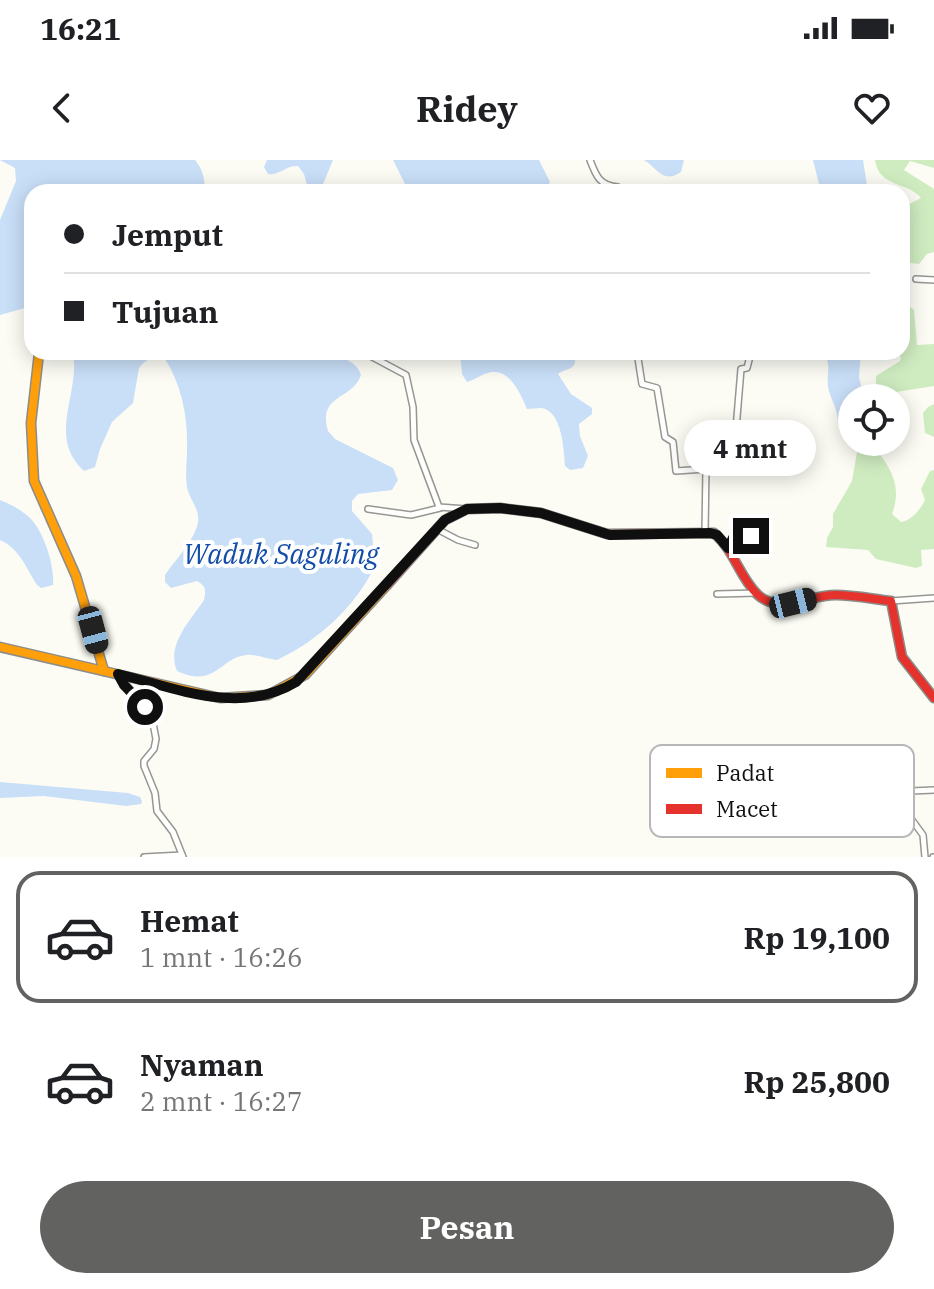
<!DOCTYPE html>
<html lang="id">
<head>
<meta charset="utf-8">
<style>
  body { margin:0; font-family:"IBM Plex Serif",serif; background:#f2f2f2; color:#202124; height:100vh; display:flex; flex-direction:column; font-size:30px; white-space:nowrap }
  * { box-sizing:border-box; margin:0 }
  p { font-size:26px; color:#757577 }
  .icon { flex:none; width:44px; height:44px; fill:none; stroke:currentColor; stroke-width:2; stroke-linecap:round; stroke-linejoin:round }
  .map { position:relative; height:697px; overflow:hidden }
  .panel { display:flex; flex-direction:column; background:#fff; flex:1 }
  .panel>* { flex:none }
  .guide { position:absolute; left:24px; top:24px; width:886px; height:176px; border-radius:24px; box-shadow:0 4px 20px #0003; display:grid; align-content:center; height:176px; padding:0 40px; background:#fff }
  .tools { position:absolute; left:838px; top:224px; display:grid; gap:16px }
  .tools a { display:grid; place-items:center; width:72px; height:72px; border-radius:50%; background:#fff; box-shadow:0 4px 20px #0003; font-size:40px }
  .end { position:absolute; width:36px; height:36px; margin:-18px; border:10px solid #0f0f0f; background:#fff; box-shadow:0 0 0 4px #fff }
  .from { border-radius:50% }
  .bubble { position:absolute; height:56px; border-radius:28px; background:#fff; box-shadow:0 4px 20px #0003; font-size:26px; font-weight:700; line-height:56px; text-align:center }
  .car { position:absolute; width:24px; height:48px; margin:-24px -12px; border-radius:10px; box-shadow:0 0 6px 2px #0007; background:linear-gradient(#222 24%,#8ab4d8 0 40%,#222 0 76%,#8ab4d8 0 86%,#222 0) }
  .guide b { display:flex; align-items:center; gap:28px; height:76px; font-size:30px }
  .guide b+b { border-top:2px solid #e0e0e0 }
  .guide i { width:20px; height:20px; background:#202124 }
  ul { padding:14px 0 0; list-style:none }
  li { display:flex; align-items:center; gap:24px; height:132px; margin:0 16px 12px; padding:0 24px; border:4px solid transparent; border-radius:24px }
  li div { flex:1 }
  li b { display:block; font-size:30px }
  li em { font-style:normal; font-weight:700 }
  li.selected { border-color:#626260 }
  li>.icon { width:72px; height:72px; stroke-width:1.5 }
  .action { display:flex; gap:16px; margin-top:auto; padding:16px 40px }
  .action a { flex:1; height:92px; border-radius:48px; background:#626260; color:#fff; font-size:32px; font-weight:700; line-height:92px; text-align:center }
  .status { display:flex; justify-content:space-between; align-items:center; height:56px; padding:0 40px; background:#fff; direction:ltr }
  .status svg { height:22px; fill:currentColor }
  header { display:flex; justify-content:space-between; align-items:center; height:104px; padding:0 40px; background:#fff; font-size:36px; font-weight:700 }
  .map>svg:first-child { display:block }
</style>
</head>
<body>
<div class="status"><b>16:21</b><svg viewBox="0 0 49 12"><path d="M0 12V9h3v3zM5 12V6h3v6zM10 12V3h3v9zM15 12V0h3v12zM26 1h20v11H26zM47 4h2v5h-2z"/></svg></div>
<header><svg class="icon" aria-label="back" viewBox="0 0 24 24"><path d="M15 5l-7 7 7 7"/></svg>Ridey<svg class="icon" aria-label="heart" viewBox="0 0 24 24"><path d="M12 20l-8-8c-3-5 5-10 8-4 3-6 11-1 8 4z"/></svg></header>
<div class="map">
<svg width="934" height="697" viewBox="0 0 934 697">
  <rect width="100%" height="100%" fill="#fcfcf5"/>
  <g fill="#cfecc1">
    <path d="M875 0H934V8L910 1 904 10 934 29V92L927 94 919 104 902 102V79L909 74 905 51 909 44 921 38C907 21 879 28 875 0Z"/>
    <polygon points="902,140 914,150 917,185 934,184 934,226 890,233 876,224 876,216 900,201 901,197 894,192 902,192"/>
    <polygon points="934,244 934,277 925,273 923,253 928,247"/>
    <path d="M864 288 879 293C894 313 901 330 892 354L901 362C911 361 921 349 925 340L921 329 930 311 934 310V389L921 390 922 406 916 408 876 399 868 390 826 387 827 378 833 367V354L852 321 857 292Z"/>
  </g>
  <g fill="#c9dff8">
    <path d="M0 0H195C202 8 207 22 203 32H32V148H25L0 155V60L16 21 15 8Z"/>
    <path d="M267 0H333L323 24 314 28 307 25 304 14 298 6C286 5 279 16 268 14L264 7Z"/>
    <polygon points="393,0 539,0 550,22 544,32 409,32"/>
    <path d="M644 0H684L681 12C663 24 658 9 644 0Z"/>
    <polygon points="813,0 863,0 868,32 821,32"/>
    <path d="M73 192H324C338 197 356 199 361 215 353 240 317 234 328 271L335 279 393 308 398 320 392 330 358 334 352 341V351L372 374 375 406C355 447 319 480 277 500 267 499 256 494 246 495 220 498 215 529 177 511 166 485 190 461 204 440 206 430 206 426 197 421L171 428 165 422V415C175 400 195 380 198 362 200 349 189 339 187 327 185 315 187 301 187 289 188 258 182 226 165 199 154 195 146 199 139 208L133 243 112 262 100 289 95 307 84 311C46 277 81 232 73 192Z"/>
    <path d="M460 192H566L574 196C579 210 565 208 558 214L571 234 592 248V254L579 264 580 276 588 296 583 308 570 310 565 306C564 290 562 250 541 248 536 248 532 249 527 249 521 235 511 210 492 212 483 213 475 220 467 222L462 214Z"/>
    <path d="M823 192H861L859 217 864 238H852V269L838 263C837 248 833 244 829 231 825 216 833 205 823 192Z"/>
    <path d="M0 340C10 344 20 349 29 357 43 370 55 405 53 425L41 428 37 425C26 408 20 389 0 380Z"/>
    <polygon points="0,622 128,633 140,637 142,641 141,644 126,646 44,636 0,638"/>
  </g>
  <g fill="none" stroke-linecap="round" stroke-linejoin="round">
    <g stroke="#969693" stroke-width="8">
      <g id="street">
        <path d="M590 0C596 16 600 26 618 27L620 32"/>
        <polyline points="916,119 934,120"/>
        <polyline points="363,192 406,215 413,247 414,280 439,347 466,349"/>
        <polyline points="637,192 642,224 657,228 665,277 673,282 676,311 706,309 705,372"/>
        <polyline points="706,309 717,307 719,296 734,293 741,209 747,208 751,192"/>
        <polyline points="368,349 411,355 440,348"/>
        <polyline points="437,369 458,380 475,385"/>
        <polyline points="728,387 734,376 751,376"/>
        <polyline points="717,434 757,433"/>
        <polyline points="891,441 934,438"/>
        <polyline points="118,514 152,558 156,579 154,589 144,601 144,606 155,633 157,651 173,672 183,697"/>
        <polyline points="911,631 934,630"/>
        <polyline points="912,660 923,675 925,697"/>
        <polyline points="144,697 182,695"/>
        <polyline points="933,697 934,697"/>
      </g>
    </g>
    <g stroke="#8c8c89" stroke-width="11">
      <g id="slow">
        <polyline points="39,193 31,263 34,321 76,416 104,511"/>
        <polyline points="0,487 220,538 268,535 305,515 387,425"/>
      </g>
    </g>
    <g stroke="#8c8c89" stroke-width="11">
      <path id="jam" d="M387 425 445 360 467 349 500 348 541 353 607 374 714 373C734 390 739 416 757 434 778 455 810 435 835 435 854 435 873 439 891 441L902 497 934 538"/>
    </g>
    <use href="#street" stroke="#fffffe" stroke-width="5"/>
    <use href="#slow" stroke="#ff9f0a" stroke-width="8"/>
    <use href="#jam" stroke="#e5322d" stroke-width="8"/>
  </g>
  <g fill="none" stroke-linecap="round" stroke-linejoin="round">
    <path stroke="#0f0f0f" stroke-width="10" d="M145 547 124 525 118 514C176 528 240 556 296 522L445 360 467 349 500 348 541 353 610 375 710 373 717 375 728 388 734 376H751"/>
  </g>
  <g text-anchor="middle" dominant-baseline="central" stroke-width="8" stroke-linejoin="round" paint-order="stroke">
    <g font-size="28" font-style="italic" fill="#114ca8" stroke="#fff">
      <text x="281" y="393">Waduk Saguling</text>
    </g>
  </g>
  <rect x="650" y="585" width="264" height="92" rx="12" fill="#fff" stroke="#b7b7b7" stroke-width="2"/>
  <rect x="666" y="608" width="36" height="10" fill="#ff9f0a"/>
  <rect x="666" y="644" width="36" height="10" fill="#e5322d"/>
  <g font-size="22" fill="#0f0f0f">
    <text x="716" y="621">Padat</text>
    <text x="716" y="657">Macet</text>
  </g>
</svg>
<div class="tools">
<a><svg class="icon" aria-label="locate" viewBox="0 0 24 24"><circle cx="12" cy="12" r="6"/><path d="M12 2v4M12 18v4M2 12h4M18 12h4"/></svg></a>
</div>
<i class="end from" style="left:145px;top:547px"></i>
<i class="end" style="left:751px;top:376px"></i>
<div class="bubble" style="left:684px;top:260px;width:132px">4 mnt</div>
<i class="car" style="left:793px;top:443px;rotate:76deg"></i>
<i class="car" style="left:93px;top:470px;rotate:165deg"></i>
<div class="guide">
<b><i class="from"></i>Jemput</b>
<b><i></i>Tujuan</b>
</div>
</div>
<section class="panel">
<ul>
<li class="selected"><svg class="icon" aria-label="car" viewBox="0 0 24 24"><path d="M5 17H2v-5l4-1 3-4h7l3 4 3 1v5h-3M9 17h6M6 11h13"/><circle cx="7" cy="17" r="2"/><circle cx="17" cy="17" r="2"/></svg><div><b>Hemat</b><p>1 mnt · 16:26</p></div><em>Rp 19,100</em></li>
<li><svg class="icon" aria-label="car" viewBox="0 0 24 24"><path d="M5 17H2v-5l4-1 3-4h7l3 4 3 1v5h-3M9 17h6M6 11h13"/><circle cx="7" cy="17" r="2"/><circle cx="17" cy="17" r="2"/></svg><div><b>Nyaman</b><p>2 mnt · 16:27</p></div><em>Rp 25,800</em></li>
</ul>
<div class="action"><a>Pesan</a></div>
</section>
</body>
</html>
